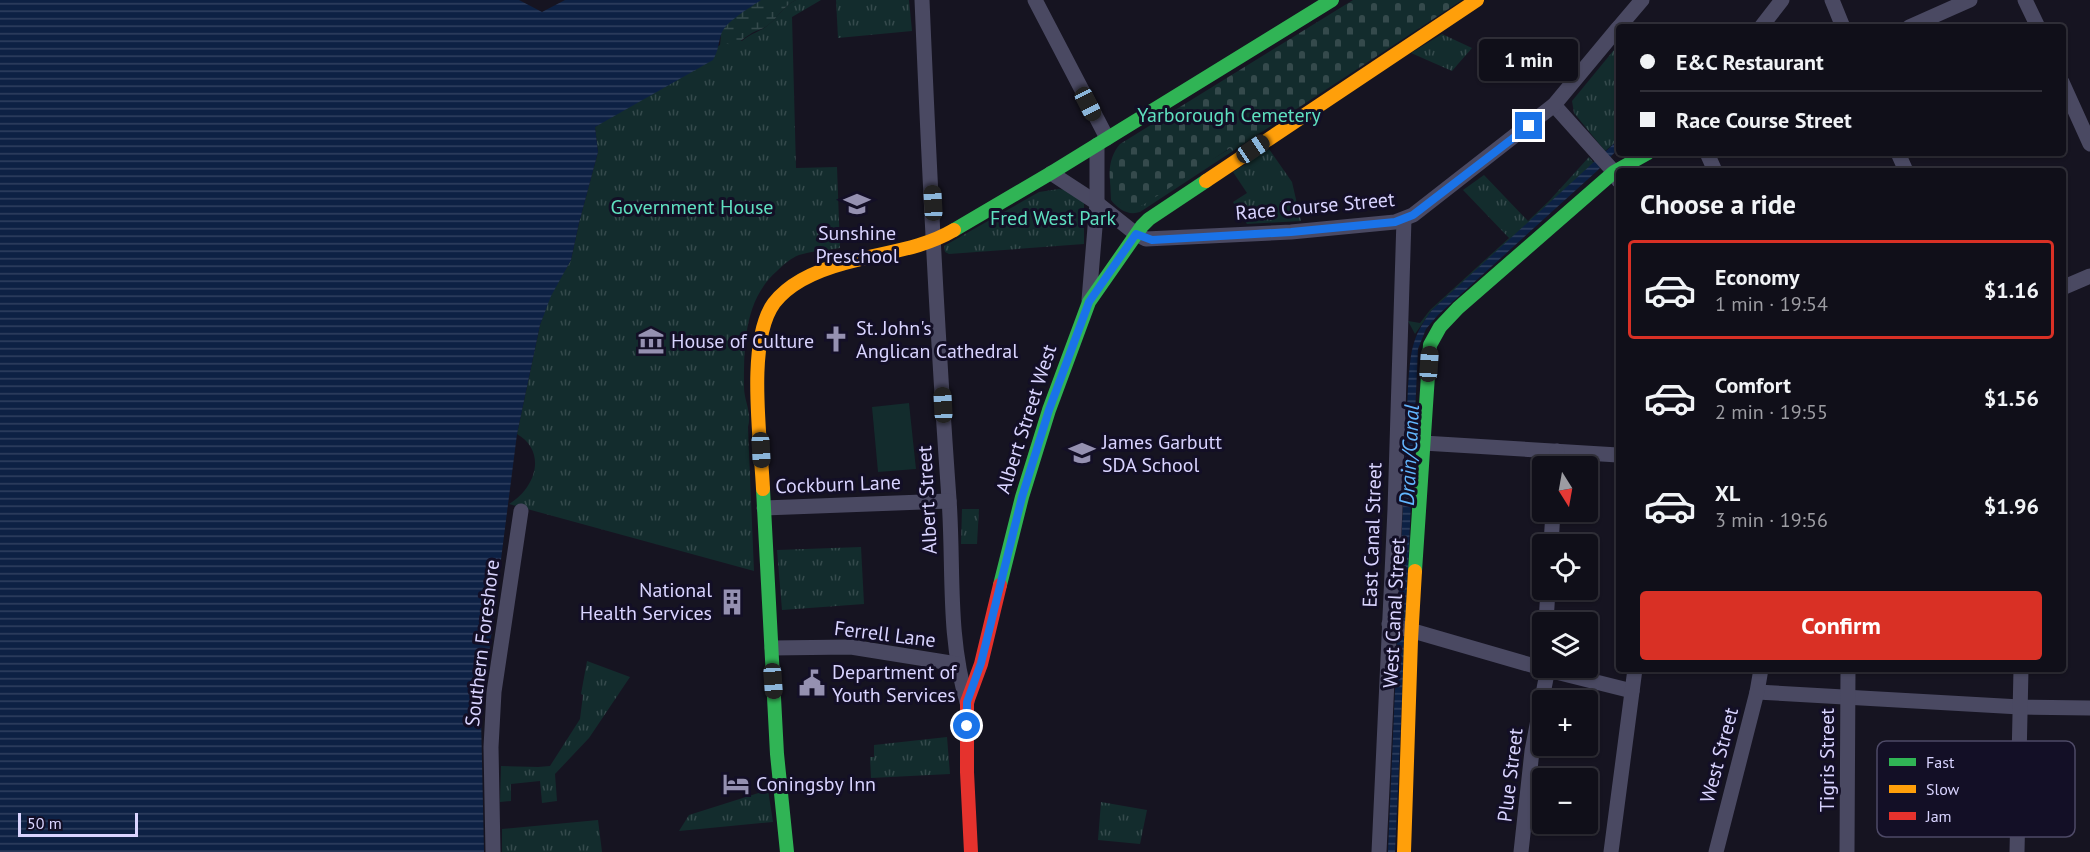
<!DOCTYPE html>
<html lang="en">
<head>
<meta charset="utf-8">
<style>
  body { margin:0; font-family:"PT Sans",sans-serif; background:#191822; color:#f1f3f6; height:100vh; display:flex; flex-direction:column; font-size:22px; white-space:nowrap }
  * { box-sizing:border-box; margin:0 }
  p { font-size:20px; color:#9c9ca2 }
  .icon { flex:none; width:33px; height:33px; fill:none; stroke:currentColor; stroke-width:2; stroke-linecap:round; stroke-linejoin:round }
  .map { position:relative; flex:1; overflow:hidden }
  .drawer { position:absolute; left:1616px; top:168px; width:450px; height:504px; display:flex; flex-direction:column; background:#100f19; border-radius:6px; box-shadow:0 2px 4px #0004,0 0 0 2px #302f38 }
  .drawer>* { flex:none }
  .hud { position:absolute; left:1616px; top:24px; width:450px; height:132px; border-radius:6px; box-shadow:0 2px 4px #0004,0 0 0 2px #302f38; display:grid; align-content:center; height:132px; padding:0 24px; background:#100f19 }
  .needle { width:39px; rotate:169deg }
  .fabs { position:absolute; left:1532px; top:456px; display:grid; gap:12px }
  .fabs a { display:grid; place-items:center; width:66px; height:66px; border-radius:6px; background:#100f19; box-shadow:0 2px 4px #0004,0 0 0 2px #302f38; font-size:30px }
  .scale { position:absolute; left:18px; bottom:15px; width:120px; box-sizing:border-box; padding-left:6px; border:3px solid #d9d4ff; border-top:0; font-size:16px; line-height:21px; white-space:nowrap; color:#d9d4ff; -webkit-text-stroke:4px #130f26; paint-order:stroke }
  .end { position:absolute; width:27px; height:27px; margin:-14px; border:8px solid #1a73e8; background:#fff; box-shadow:0 0 0 3px #fff }
  .from { border-radius:50% }
  .bubble { position:absolute; height:42px; border-radius:6px; background:#100f19; box-shadow:0 2px 4px #0004,0 0 0 2px #302f38; font-size:20px; font-weight:800; line-height:42px; text-align:center }
  .car { position:absolute; width:18px; height:36px; margin:-18px -9px; border-radius:8px; box-shadow:0 0 4px 2px #0007; background:linear-gradient(#222 24%,#8ab4d8 0 40%,#222 0 76%,#8ab4d8 0 86%,#222 0) }
  .hud b { display:flex; align-items:center; gap:21px; height:57px; font-size:22px }
  .hud b+b { border-top:2px solid #302f38 }
  .hud i { width:15px; height:15px; background:#f1f3f6 }
  ul { padding:0; list-style:none }
  li { display:flex; align-items:center; gap:18px; height:99px; margin:0 12px 9px; padding:0 12px; border:3px solid transparent; border-radius:6px }
  li div { flex:1 }
  li b { display:block; font-size:22px }
  li em { font-style:normal; font-weight:800 }
  li.selected { border-color:#d93025 }
  li>.icon { width:54px; height:54px; stroke-width:1.5 }
  h2 { padding:0 24px; font-size:27px; line-height:72px }
  .button { display:flex; gap:12px; margin-top:auto; padding:12px 24px }
  .button a { flex:1; height:69px; border-radius:6px; background:#d93025; color:#fff; font-size:24px; font-weight:800; line-height:69px; text-align:center }
  .map>svg:first-child { display:block }
</style>
</head>
<body>
<div class="map">
<svg width="2090" height="852" viewBox="0 0 2090 852">
  <defs>
    <pattern id="grass-tufts" width="24" height="20" patternUnits="userSpaceOnUse" patternTransform="scale(1.5)"><rect width="24" height="20" fill="#132c2d"/><path d="M3 7l-1-3M5 7V3M7 7l1-3M15 17l-1-3M17 17v-4M19 17l1-3" fill="none" stroke="#354a4c"/></pattern>
    <pattern id="wetland-marsh" width="20" height="14" patternUnits="userSpaceOnUse" patternTransform="scale(1.5)"><rect width="20" height="14" fill="#132c2d"/><path d="M1 5h8M5 5V1M11 12h8M15 12V8" fill="none" stroke="#354a4c"/></pattern>
    <pattern id="cemetery-stones" width="16" height="16" patternUnits="userSpaceOnUse" patternTransform="scale(1.5)"><rect width="16" height="16" fill="#132c2d"/><path d="M2 7V4a2 2 0 0 1 4 0v3zM10 15v-3a2 2 0 0 1 4 0v3z" fill="#354a4c"/></pattern>
    <pattern id="water-rules" width="6" height="5" patternUnits="userSpaceOnUse" patternTransform="scale(1.5)"><rect width="6" height="5" fill="#0d2144"/><path d="M0 2.5h6" fill="none" stroke="#304060"/></pattern>
  </defs>
  <rect width="100%" height="100%" fill="#161421"/>
  <g fill="url(#grass-tufts)">
    <path d="M796 0H821L792 17 796 168 837 167 840 248C827 250 812 251 799 255 791 258 783 265 777 271 744 300 744 345 744 387 744 401 752 412 748 427L754 571 509 504C535 489 548 452 517 434L540 325 550 296 571 260 579 223 598 152 595 127 720 45 721 35 742 41C750 34 759 32 767 26 778 18 783 6 796 0Z"/>
    <polygon points="836,0 909,0 912,31 838,38"/>
    <polygon points="1442,34 1472,48 1452,71 1411,53"/>
    <polygon points="1618,45 1618,140 1605,151 1574,113 1572,101"/>
    <path d="M1231 148 1233 151 1140 212C1128 216 1118 209 1111 200L1110 179 1120 202 1131 208Z"/>
    <polygon points="1269,149 1292,182 1301,221 1247,224 1233,202 1247,193 1233,172"/>
    <polygon points="1589,157 1594,163 1593,165 1432,310 1415,334 1408,321 1420,323 1430,310 1509,238 1463,190 1484,175 1528,221 1549,201"/>
    <polygon points="1059,189 1066,190 1084,203 1084,244 949,254 945,252 944,246 1039,192"/>
    <polygon points="962,509 979,509 977,544 961,544"/>
    <polygon points="861,547 864,604 782,610 777,550"/>
    <polygon points="587,661 630,677 589,738 555,774 557,801 542,803 540,781 511,784 511,801 500,802 501,766 538,767 550,766 580,719 583,695 581,694"/>
    <polygon points="947,737 950,774 871,778 870,757 874,757 874,745"/>
    <polygon points="768,790 773,822 679,831 689,815"/>
    <polygon points="1101,802 1147,810 1140,844 1098,840"/>
    <polygon points="598,820 602,852 502,852 502,829"/>
  </g>
  <path fill="url(#wetland-marsh)" d="M743 0H796C783 6 778 18 767 26 761 30 754 31 749 35 739 41 735 49 723 42L721 35 701 28Z"/>
  <path fill="url(#cemetery-stones)" d="M1353 0H1462L1233 151 1230 148 1148 202 1135 209C1106 206 1103 162 1120 144Z"/>
  <polygon fill="#132c2d" points="909,403 916,469 878,472 872,407"/>
  <g fill="url(#water-rules)">
    <path d="M0 0H519L542 12 565 0H761C751 7 727 21 722 32 718 42 719 50 713 60L595 127 598 152 579 223 571 260 551 296 540 325 517 434 481 716 484 852H0Z"/>
    <path d="M1618 140V149L1597 171 1438 315 1426 329 1418 349 1395 852H1388L1408 387C1411 353 1410 339 1432 310Z"/>
  </g>
  <g fill="none" stroke-linecap="round" stroke-linejoin="round">
    <g stroke="#4a4962" stroke-width="15">
      <path d="M922 0C929 166 937 333 949 499 954 568 947 635 967 702"/>
      <polyline points="1035,0 1107,138"/>
      <polyline points="1832,0 1843,27"/>
      <polyline points="2025,0 2038,27"/>
      <polyline points="1619,27 1642,0"/>
      <polyline points="1761,27 1782,0"/>
      <polyline points="1909,27 1970,0"/>
      <polyline points="2062,82 2090,144"/>
      <polyline points="1554,105 1614,172 1618,180"/>
      <polyline points="1707,153 1715,171"/>
      <polyline points="1898,153 1906,171"/>
      <polyline points="1051,173 1097,203 1136,234 1146,239 1291,232 1395,222 1413,215 1554,105 1618,28"/>
      <polyline points="2062,288 2090,276"/>
      <polyline points="1089,300 1097,203 1097,145"/>
      <polyline points="1423,443 1618,455"/>
      <polyline points="1556,466 1557,451"/>
      <polyline points="764,508 949,501"/>
      <polyline points="1551,544 1553,512"/>
      <polyline points="1546,622 1548,590"/>
      <polyline points="1389,624 1548,670 1632,691"/>
      <polyline points="772,648 851,647 957,664"/>
      <polyline points="1757,692 2020,707 2090,708"/>
      <polyline points="493,852 491,747 494,692 521,511"/>
      <polyline points="1379,852 1395,509 1404,219"/>
      <polyline points="1521,852 1532,751 1548,668"/>
      <polyline points="1611,852 1635,669"/>
      <polyline points="1716,852 1757,692 1761,669"/>
      <polyline points="1847,852 1848,669"/>
      <polyline points="2017,852 2021,669"/>
    </g>
    <g stroke="#30b455" stroke-width="14">
      <polyline points="954,230 1051,173 1332,0"/>
      <polyline points="763,489 777,754 787,852"/>
      <polyline points="1415,571 1430,345 1440,327 1458,308 1614,172 1648,153"/>
      <polyline points="1000,585 1022,497 1049,410 1089,302 1142,226 1149,219 1206,181"/>
    </g>
    <g stroke="#ff9f0a" stroke-width="14">
      <polyline points="1206,181 1477,0"/>
      <path d="M763 489C761 442 746 341 774 303 791 281 819 270 845 263 883 252 920 250 954 230"/>
      <polyline points="1404,852 1411,640 1415,571"/>
    </g>
    <polyline stroke="#e5322d" stroke-width="14" points="971,852 967,772 967,702 981,664 1000,585"/>
  </g>
  <g fill="none" stroke-linecap="round" stroke-linejoin="round">
    <polyline stroke="#1a73e8" stroke-width="8" points="967,726 967,702 981,663 1022,497 1049,410 1089,302 1136,234 1152,240 1291,232 1395,222 1413,215 1529,126"/>
  </g>
  <defs>
    <g id="school-bare" transform="scale(2.07)"><path d="M0-5L7-2L0 1L-7-2ZM-4 1L0 2.5L4 1V4Q0 6-4 4Z" fill="#9591b1" stroke="#130f26" stroke-width="2.5" paint-order="stroke"/></g>
    <g id="church-bare" transform="scale(2.07)"><path d="M-1.2-6h2.4v3.5h3.3v2.4h-3.3V6h-2.4V-.1h-3.3v-2.4h3.3Z" fill="#9591b1" stroke="#130f26" stroke-width="2.5" paint-order="stroke"/></g>
    <g id="museum-bare" transform="scale(2.07)"><path d="M0-6L6-3V-2H-6V-3ZM-5-1h2V3h-2ZM-1-1h2V3h-2ZM3-1h2V3H3ZM-6 4H6V6H-6Z" fill="#9591b1" stroke="#130f26" stroke-width="2.5" paint-order="stroke"/></g>
    <g id="building-bare" transform="scale(2.07)"><path d="M-4-6H4V6H1V3H-1V6H-4ZM-2.5-4.3h1.7v1.8h-1.7ZM.8-4.3h1.7v1.8H.8ZM-2.5-1h1.7V.8h-1.7ZM.8-1h1.7V.8H.8Z" fill="#9591b1" stroke="#130f26" stroke-width="2.5" paint-order="stroke"/></g>
    <g id="civic-bare" transform="scale(2.07)"><path d="M-.6-6.5H3V-4.5H.6V-3L4-1V1h2V6H-6V1h2V-1L-.6-3ZM-1.2 2.5V6h2.4V2.5Z" fill="#9591b1" stroke="#130f26" stroke-width="2.5" paint-order="stroke"/></g>
    <g id="hotel-bare" transform="scale(2.07)"><path d="M-6-4.5h1.5V1H6V5H4.5V3h-9V5H-6ZM-4 0a1.8 1.8 0 1 1 3.6 0ZM.5 0V-2.5h3Q6-2.5 6 0Z" fill="#9591b1" stroke="#130f26" stroke-width="2.5" paint-order="stroke"/></g>
  </defs>
  <g fill-rule="evenodd">
    <use href="#school-bare" x="857" y="204"/>
    <use href="#church-bare" x="836" y="339"/>
    <use href="#museum-bare" x="651" y="341"/>
    <use href="#school-bare" x="1082" y="453"/>
    <use href="#building-bare" x="732" y="602"/>
    <use href="#civic-bare" x="812" y="683"/>
    <use href="#hotel-bare" x="736" y="784"/>
  </g>
  <g text-anchor="middle" dominant-baseline="central" stroke-width="6" stroke-linejoin="round" paint-order="stroke">
    <g font-size="20" fill="#5fe0c0" stroke="#130f26">
      <text x="1229" y="115">Yarborough Cemetery</text>
      <text x="692" y="207">Government House</text>
      <text x="1053" y="218">Fred West Park</text>
    </g>
    <g font-size="20" fill="#d9d4ff" stroke="#130f26">
      <text transform="translate(1315 206) rotate(-5)">Race Course Street</text>
      <text transform="translate(1026 419) rotate(-72)">Albert Street West</text>
      <text transform="translate(838 484) rotate(-2)">Cockburn Lane</text>
      <text transform="translate(927 500) rotate(-93)">Albert Street</text>
      <text transform="translate(1372 535) rotate(-88)">East Canal Street</text>
      <text transform="translate(1394 613) rotate(-87)">West Canal Street</text>
      <text transform="translate(885 634) rotate(7)">Ferrell Lane</text>
      <text transform="translate(482 643) rotate(-83)">Southern Foreshore</text>
      <text transform="translate(1719 755) rotate(-75)">West Street</text>
      <text transform="translate(1827 760) rotate(-90)">Tigris Street</text>
      <text transform="translate(1510 775) rotate(-83)">Plue Street</text>
    </g>
    <g font-size="20" fill="#d9d4ff" stroke="#130f26" text-anchor="start">
      <text x="857" y="233" text-anchor="middle">Sunshine<tspan x="857" dy="23">Preschool</tspan></text>
      <text x="856" y="328">St. John's<tspan x="856" dy="23">Anglican Cathedral</tspan></text>
      <text x="671" y="341">House of Culture</text>
      <text x="1102" y="442">James Garbutt<tspan x="1102" dy="23">SDA School</tspan></text>
      <text x="712" y="590" text-anchor="end">National<tspan x="712" dy="23">Health Services</tspan></text>
      <text x="832" y="672">Department of<tspan x="832" dy="23">Youth Services</tspan></text>
      <text x="756" y="784">Coningsby Inn</text>
    </g>
    <g font-size="21" font-style="italic" fill="#62b6ff" stroke="#130f26">
      <text transform="translate(1409 455) rotate(-87)">Drain/Canal</text>
    </g>
  </g>
  <rect x="1877" y="741" width="198" height="96" rx="9" fill="#130f26" stroke="#4e4a67" stroke-width="1.5"/>
  <rect x="1889" y="758" width="27" height="8" fill="#30b455"/>
  <rect x="1889" y="785" width="27" height="8" fill="#ff9f0a"/>
  <rect x="1889" y="812" width="27" height="8" fill="#e5322d"/>
  <g font-size="16" fill="#d9d4ff">
    <text x="1926" y="768">Fast</text>
    <text x="1926" y="795">Slow</text>
    <text x="1926" y="822">Jam</text>
  </g>
</svg>
<div class="fabs">
<a><svg class="needle" viewBox="-14 -14 28 28"><path d="M0-13l5 13h-10z" fill="#e53935"/><path d="M0 13l5-13h-10z" fill="#9c9ca2"/></svg></a>
<a><svg class="icon" aria-label="locate" viewBox="0 0 24 24"><circle cx="12" cy="12" r="6"/><path d="M12 2v4M12 18v4M2 12h4M18 12h4"/></svg></a>
<a><svg class="icon" aria-label="layers" viewBox="0 0 24 24"><path d="M12 4l9 5-9 5-9-5zM3 14l9 5 9-5"/></svg></a>
<a>+</a>
<a>−</a>
</div>
<div class="scale">50 m</div>
<i class="end from" style="left:967px;top:726px"></i>
<i class="end" style="left:1529px;top:126px"></i>
<div class="bubble" style="left:1479px;top:39px;width:99px">1 min</div>
<i class="car" style="left:1088px;top:104px;rotate:153deg"></i>
<i class="car" style="left:1253px;top:149px;rotate:56deg"></i>
<i class="car" style="left:933px;top:203px;rotate:357deg"></i>
<i class="car" style="left:1429px;top:364px;rotate:4deg"></i>
<i class="car" style="left:943px;top:405px;rotate:357deg"></i>
<i class="car" style="left:761px;top:450px;rotate:177deg"></i>
<i class="car" style="left:773px;top:681px;rotate:176deg"></i>
<div class="hud">
<b><i class="from"></i>E&amp;C Restaurant</b>
<b><i></i>Race Course Street</b>
</div>
<section class="drawer">
<h2>Choose a ride</h2>
<ul>
<li class="selected"><svg class="icon" aria-label="car" viewBox="0 0 24 24"><path d="M5 17H2v-5l4-1 3-4h7l3 4 3 1v5h-3M9 17h6M6 11h13"/><circle cx="7" cy="17" r="2"/><circle cx="17" cy="17" r="2"/></svg><div><b>Economy</b><p>1 min · 19:54</p></div><em>$1.16</em></li>
<li><svg class="icon" aria-label="car" viewBox="0 0 24 24"><path d="M5 17H2v-5l4-1 3-4h7l3 4 3 1v5h-3M9 17h6M6 11h13"/><circle cx="7" cy="17" r="2"/><circle cx="17" cy="17" r="2"/></svg><div><b>Comfort</b><p>2 min · 19:55</p></div><em>$1.56</em></li>
<li><svg class="icon" aria-label="car" viewBox="0 0 24 24"><path d="M5 17H2v-5l4-1 3-4h7l3 4 3 1v5h-3M9 17h6M6 11h13"/><circle cx="7" cy="17" r="2"/><circle cx="17" cy="17" r="2"/></svg><div><b>XL</b><p>3 min · 19:56</p></div><em>$1.96</em></li>
</ul>
<div class="button"><a>Confirm</a></div>
</section>
</div>
</body>
</html>
